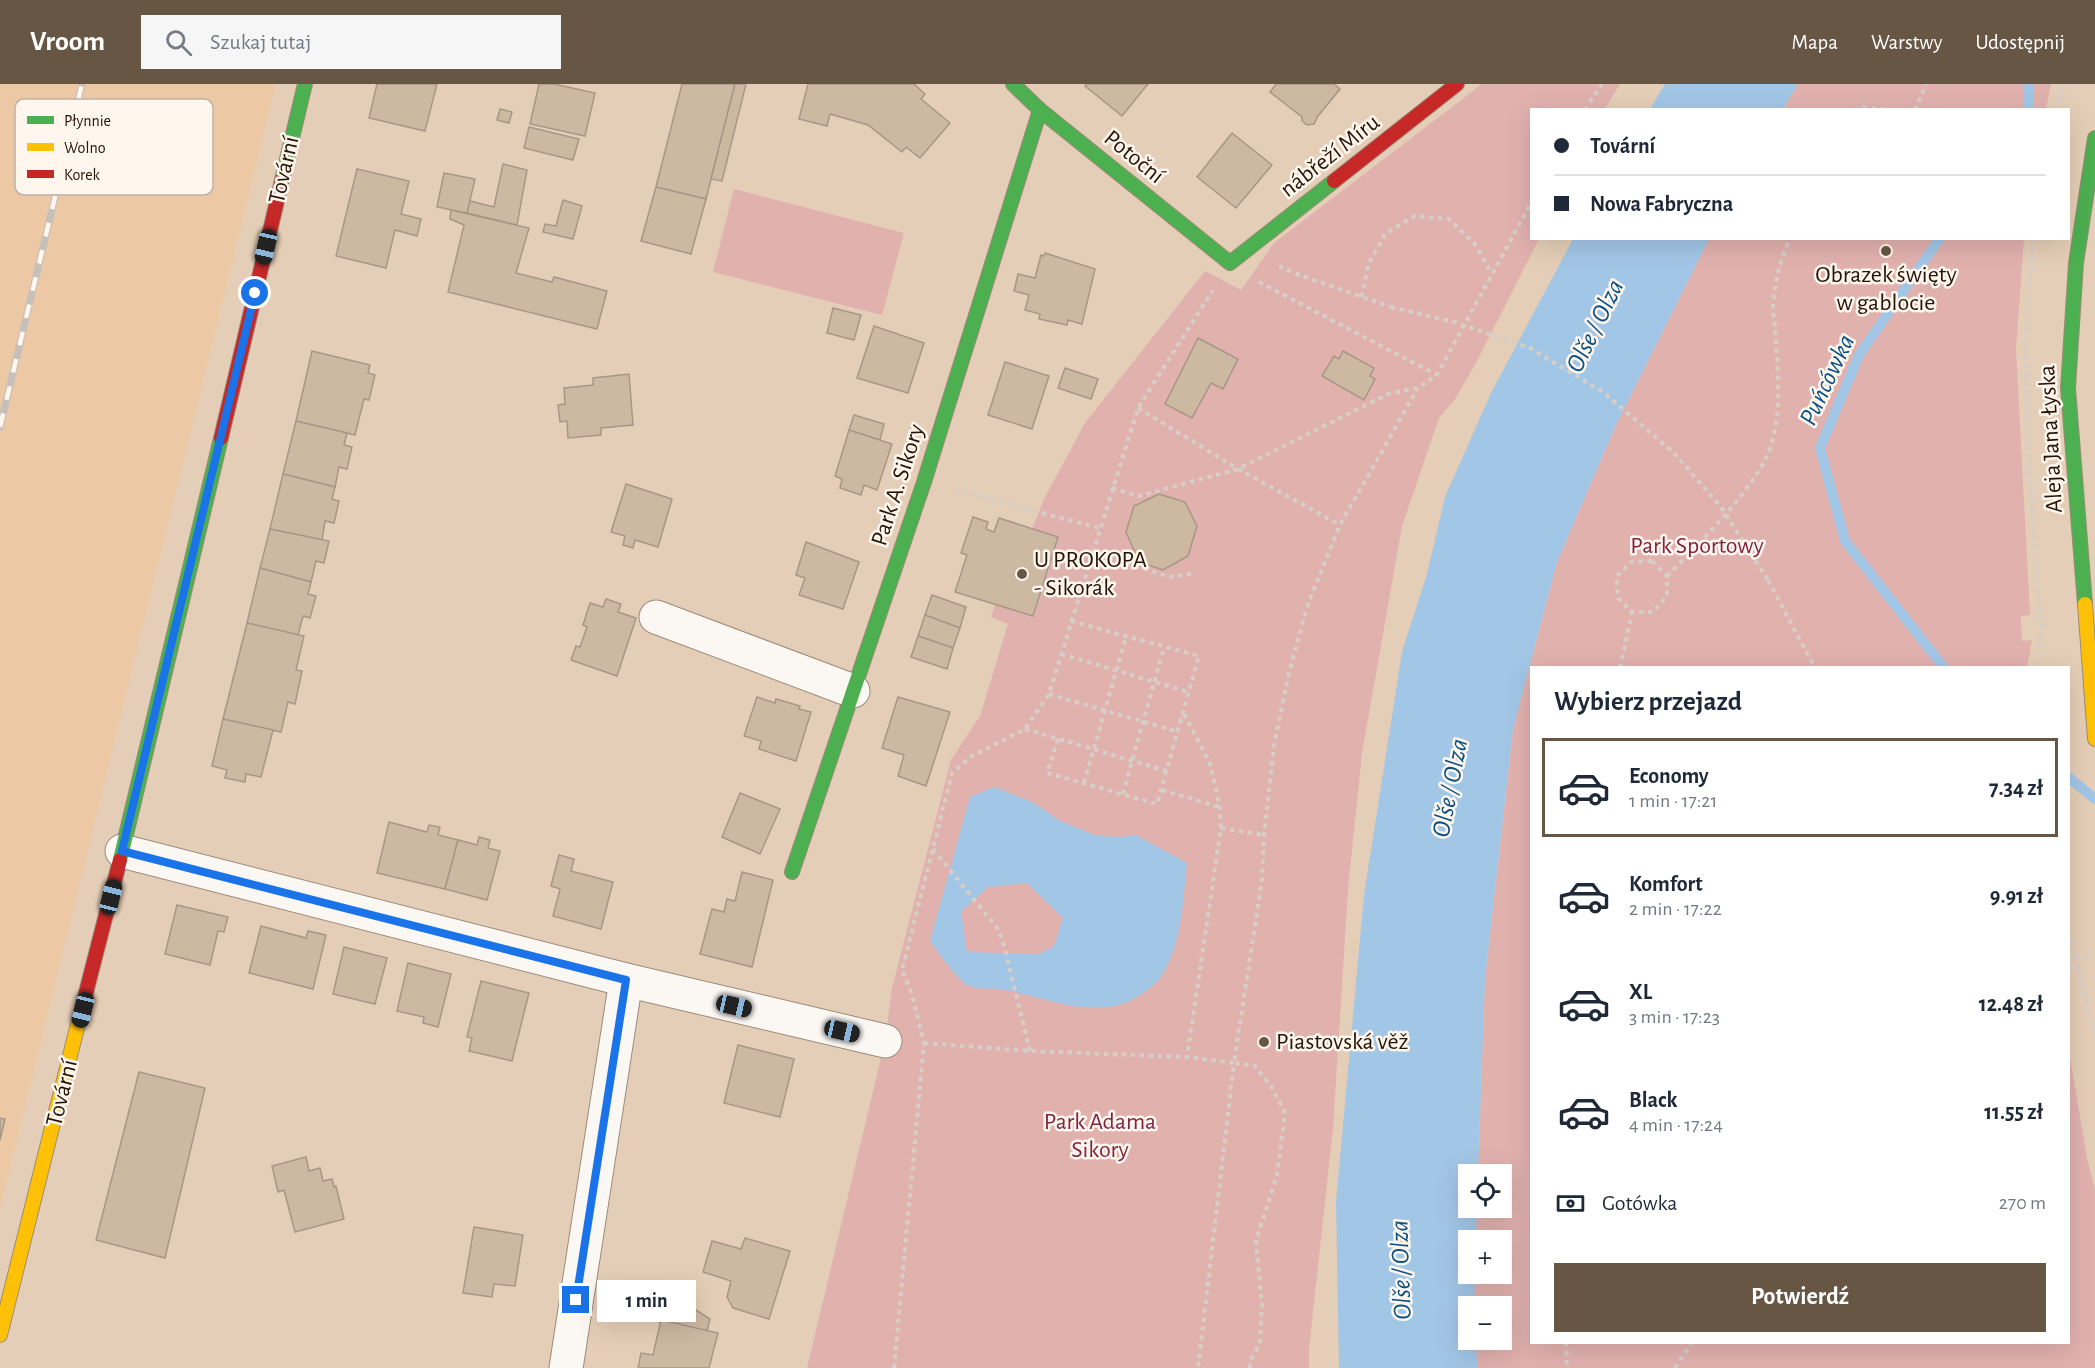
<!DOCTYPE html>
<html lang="pl">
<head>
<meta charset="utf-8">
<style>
  body { margin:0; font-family:"Alegreya Sans",sans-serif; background:#f6f6f7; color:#1f2937; height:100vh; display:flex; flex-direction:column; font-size:22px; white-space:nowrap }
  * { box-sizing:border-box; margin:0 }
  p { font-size:20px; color:#747a83 }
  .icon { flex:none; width:33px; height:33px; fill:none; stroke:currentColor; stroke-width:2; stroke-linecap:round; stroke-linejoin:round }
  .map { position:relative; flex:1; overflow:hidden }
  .panel { position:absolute; left:1530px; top:582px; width:540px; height:678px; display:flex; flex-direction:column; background:#fff; border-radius:0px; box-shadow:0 6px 24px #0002 }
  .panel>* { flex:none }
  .banner { position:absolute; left:1530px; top:24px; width:540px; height:132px; border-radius:0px; box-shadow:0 6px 24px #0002; display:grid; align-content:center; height:132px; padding:0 24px; background:#fff }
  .fabs { position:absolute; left:1458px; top:1080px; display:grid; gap:12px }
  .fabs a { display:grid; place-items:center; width:54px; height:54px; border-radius:0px; background:#fff; box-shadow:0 6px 24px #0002; font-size:30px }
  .end { position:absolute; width:27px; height:27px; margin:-14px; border:8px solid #1a73e8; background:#fff; box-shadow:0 0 0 3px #fff }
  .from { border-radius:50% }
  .bubble { position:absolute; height:42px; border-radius:0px; background:#fff; box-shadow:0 6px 24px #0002; font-size:20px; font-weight:700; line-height:42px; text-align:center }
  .car { position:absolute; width:18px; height:36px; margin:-18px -9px; border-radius:8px; box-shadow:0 0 4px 2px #0007; background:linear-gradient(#222 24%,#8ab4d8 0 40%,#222 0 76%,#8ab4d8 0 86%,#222 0) }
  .banner b { display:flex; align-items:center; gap:21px; height:57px; font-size:22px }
  .banner b+b { border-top:2px solid #e0e1e3 }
  .banner i { width:15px; height:15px; background:#1f2937 }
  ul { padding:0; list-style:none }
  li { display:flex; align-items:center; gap:18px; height:99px; margin:0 12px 9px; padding:0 12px; border:3px solid transparent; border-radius:0px }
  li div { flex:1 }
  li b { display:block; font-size:22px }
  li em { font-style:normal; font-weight:700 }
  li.on { border-color:#685644 }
  li>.icon { width:54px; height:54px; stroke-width:1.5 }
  h2 { padding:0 24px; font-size:27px; line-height:72px }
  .pay { display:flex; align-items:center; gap:15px; height:66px; padding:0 24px; font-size:22px }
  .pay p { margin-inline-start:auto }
  .action { display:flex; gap:12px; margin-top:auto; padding:12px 24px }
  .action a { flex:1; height:69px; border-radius:0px; background:#685644; color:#fff; font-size:24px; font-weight:700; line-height:69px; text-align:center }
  header { display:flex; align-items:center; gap:36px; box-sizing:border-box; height:84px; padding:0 30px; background:#685644; color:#fff }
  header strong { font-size:28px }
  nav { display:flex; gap:33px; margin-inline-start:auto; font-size:21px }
  .search { width:420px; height:54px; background:#f6f6f7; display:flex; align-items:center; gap:15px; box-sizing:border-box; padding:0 21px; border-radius:0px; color:#747a83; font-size:22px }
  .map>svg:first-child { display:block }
</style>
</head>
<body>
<header>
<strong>Vroom</strong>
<div class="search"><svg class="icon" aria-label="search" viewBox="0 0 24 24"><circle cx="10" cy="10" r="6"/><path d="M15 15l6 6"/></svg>Szukaj tutaj</div>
<nav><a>Mapa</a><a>Warstwy</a><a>Udostępnij</a></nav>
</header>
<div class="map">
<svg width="2095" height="1284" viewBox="0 0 2095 1284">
  <rect width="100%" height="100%" fill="#e5ceb7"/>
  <polygon fill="#edc8a4" points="0,0 276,0 0,1125"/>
  <g fill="#e1b1ae">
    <polygon points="1482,0 1620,0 1605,25 1532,26 1532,154 1539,155 1476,279 1455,315 1439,334 1402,442 1362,669 1348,805 1333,1044 1309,1265 1309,1284 807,1284 885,957 892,904 951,676 980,632 1008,540 991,533 995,520 1034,532 1058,454 1032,445 1044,415 1085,339 1205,187 1241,206 1274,159"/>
    <polygon points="1798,0 2051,0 2046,25 1783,26"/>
    <polygon points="734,105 904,149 882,231 713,188"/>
    <polygon points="1709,155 2024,155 2016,265 2030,531 2021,532 2022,557 2032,556 2027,583 1532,584 1532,1258 2068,1258 2069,966 2087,1075 2095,1105 2095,1284 1478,1284 1475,1256 1502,1256 1502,1222 1474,1222 1475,1190 1502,1190 1502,1156 1476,1156 1477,1124 1502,1124 1502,1090 1478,1090 1485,895 1513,645 1557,478 1616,341"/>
  </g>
  <g fill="#a2c6e6" fill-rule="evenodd">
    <polygon points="1665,0 1798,0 1783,25 1650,25"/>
    <polygon points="1573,155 1709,155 1616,341 1557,478 1513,645 1485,895 1478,1090 1468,1090 1468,1124 1477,1124 1476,1156 1468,1156 1468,1190 1475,1190 1474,1222 1468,1222 1468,1256 1475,1256 1478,1284 1339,1284 1336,1118 1364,811 1402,568 1427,490 1445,413 1491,309"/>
    <path d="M994 703 1034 719 1060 737 1095 751 1119 753 1136 751 1187 779C1183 815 1182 863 1160 894 1157 899 1151 903 1147 906 1106 941 1051 915 1006 906 995 904 980 906 969 902 959 898 937 867 930 857L970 713ZM1027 799 1063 834 1054 862 1039 870 967 868 961 828 988 803Z"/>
  </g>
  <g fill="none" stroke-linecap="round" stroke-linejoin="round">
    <g stroke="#a2c6e6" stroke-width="10">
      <polyline points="2028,26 2028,0"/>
      <polyline points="1940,154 1859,271 1820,364 1845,457 1944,584"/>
      <polyline points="2068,693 2095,715"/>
    </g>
  </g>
  <g fill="#cdb8a2" stroke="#a89786" stroke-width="1.5">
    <polygon points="377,0 437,0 425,47 369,34"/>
    <polygon points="539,0 554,0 595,9 585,52 530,40"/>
    <polygon points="682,0 735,0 706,115 656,103"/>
    <polygon points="735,0 746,0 722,97 711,95"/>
    <polygon points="808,0 914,0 925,10 921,15 950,39 920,74 906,63 902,68 868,41 830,30 827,42 799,35"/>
    <polygon points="1086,0 1148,0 1122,32 1085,2"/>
    <polygon points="1276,0 1334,0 1340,5 1318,32 1314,40 1307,41 1302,37 1302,33 1270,8"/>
    <polygon points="500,25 512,28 509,39 497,36"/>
    <polygon points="529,43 579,55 573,76 524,64"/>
    <polygon points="1232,49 1272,81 1236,124 1197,93"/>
    <polygon points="503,80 527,86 517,141 467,129 470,117 494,123"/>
    <polygon points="357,85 409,97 401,130 421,135 417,152 395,146 386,184 336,172"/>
    <polygon points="444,89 475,95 467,129 437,123"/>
    <polygon points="656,103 706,115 691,170 641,157"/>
    <polygon points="563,116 582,122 573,155 543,148 545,140 556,142"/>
    <polygon points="451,126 529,144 516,189 552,198 554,193 607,207 597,245 448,208 464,141 450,135"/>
    <polygon points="1045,169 1095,185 1082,240 1068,236 1067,241 1039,235 1040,230 1025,226 1029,211 1014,207 1018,190 1035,194 1041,171 1044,172"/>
    <polygon points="833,224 861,231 854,256 827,249"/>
    <polygon points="874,242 924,259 908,309 857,294"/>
    <polygon points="1198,254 1238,275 1223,305 1211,299 1192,334 1165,320"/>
    <polygon points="312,267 370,281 368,289 375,291 369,316 364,315 355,351 296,337"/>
    <polygon points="1343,267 1374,284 1370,292 1375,295 1364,316 1322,292 1334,272 1339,275"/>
    <polygon points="1005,278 1049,292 1032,345 988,331"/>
    <polygon points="1065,284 1098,295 1091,315 1058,304"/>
    <polygon points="629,290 633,341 601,344 601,351 568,354 567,337 560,338 558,321 565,320 564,304 593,301 593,294"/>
    <polygon points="854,331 884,340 880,356 849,346"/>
    <polygon points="296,337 347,349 344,361 352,363 347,385 339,383 335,403 283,390"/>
    <polygon points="849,346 892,360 877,406 864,401 861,411 840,404 842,395 835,392"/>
    <polygon points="283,390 335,403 332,415 339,417 334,439 325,437 322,456 270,445"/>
    <polygon points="626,400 672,415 658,463 635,456 633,464 623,461 625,452 611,448"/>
    <polygon points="1159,410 1185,418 1197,442 1188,472 1163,486 1139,478 1126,448 1134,422"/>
    <polygon points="973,433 988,438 986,445 994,448 999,434 1058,453 1033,532 955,508 967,471 961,469"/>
    <polygon points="270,445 329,457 324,479 316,477 311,498 260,484"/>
    <polygon points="806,458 859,478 843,525 799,511 805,494 796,491"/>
    <polygon points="260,484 311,498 308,510 316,512 310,534 303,532 298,551 247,539"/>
    <polygon points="932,511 966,523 960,544 925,531"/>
    <polygon points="606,515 621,520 618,528 636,534 617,592 571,576 576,562 580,563 587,543 583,541 590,519 603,523"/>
    <polygon points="925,531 960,544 953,564 918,552"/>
    <polygon points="247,539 304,552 296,586 302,587 295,620 288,618 281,648 223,635"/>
    <polygon points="918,552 953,564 947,585 911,573"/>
    <polygon points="757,613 775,619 776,615 800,622 799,625 811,628 796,677 759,665 761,657 744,652"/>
    <polygon points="898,613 950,628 926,702 898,692 904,671 882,664"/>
    <polygon points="223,635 273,646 261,693 246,690 245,698 225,694 227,686 212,682"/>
    <polygon points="740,709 780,725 760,770 722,753"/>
    <polygon points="389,738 427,748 429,741 440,743 438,751 458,756 445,805 377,789"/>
    <polygon points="479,753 490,756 488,764 500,767 487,816 445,805 458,756 477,761"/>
    <polygon points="559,771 574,775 571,787 613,798 601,845 553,832 560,805 551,802"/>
    <polygon points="742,788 773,796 752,883 700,870 712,825 724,828 727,815 735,817"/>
    <polygon points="177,821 228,833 224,848 218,847 210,881 165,870"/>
    <polygon points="261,842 306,854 308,847 326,851 313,905 249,889"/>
    <polygon points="344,863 387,874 375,920 333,910"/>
    <polygon points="408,879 451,890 438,943 423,939 424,933 397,927"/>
    <polygon points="481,897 529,909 512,977 469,967 472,954 467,953"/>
    <polygon points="738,961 794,975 780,1033 724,1019"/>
    <polygon points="139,988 205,1004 165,1174 96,1156"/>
    <polygon points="0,1034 5,1035 0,1056"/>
    <polygon points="306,1073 309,1087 320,1084 323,1097 332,1095 334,1103 336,1102 344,1135 295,1148 284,1106 278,1108 272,1082"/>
    <polygon points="474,1143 523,1151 515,1202 494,1200 492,1213 463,1209"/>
    <polygon points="745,1154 790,1167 769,1235 733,1224 727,1213 731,1197 703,1188 712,1157 741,1165"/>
    <polygon points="664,1217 693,1224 710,1235 707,1247 661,1236 659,1239"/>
    <polygon points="661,1236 718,1249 709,1284 638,1284 641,1269 653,1271"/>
  </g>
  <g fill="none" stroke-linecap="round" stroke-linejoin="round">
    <g stroke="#9d8b79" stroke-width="35">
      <g id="street">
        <polyline points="656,533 853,607"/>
        <polyline points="122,767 626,896 885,957"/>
        <polyline points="566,1284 626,896"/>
      </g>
    </g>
    <g stroke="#9d8b79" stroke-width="16">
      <g id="fast">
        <polyline points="1013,0 1040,26 1230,179 1334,97"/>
        <polyline points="282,96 305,0"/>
        <polyline points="2085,520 2068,304 2076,179 2095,54"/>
        <polyline points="120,776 221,354"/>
        <polyline points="792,788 924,398 1040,26"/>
      </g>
    </g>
    <g stroke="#9d8b79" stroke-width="16">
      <g id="slow">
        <polyline points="2085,520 2095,655"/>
        <polyline points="0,1251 80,932"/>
      </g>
    </g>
    <g stroke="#9d8b79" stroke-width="16">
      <g id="jam">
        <polyline points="1334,97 1457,0"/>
        <polyline points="221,354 282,96"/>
        <polyline points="80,932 120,776"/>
      </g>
    </g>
    <g stroke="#d6cec7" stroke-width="4" stroke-dasharray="4.5 4.5" stroke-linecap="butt">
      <polyline points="1585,26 1602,0"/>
      <polyline points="1854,26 1863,23 1891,26"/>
      <polyline points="1915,26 1926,0"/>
      <polyline points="2057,26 2062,0"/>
      <polyline points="2033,154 2025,264 2032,430 2041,543 2037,584"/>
      <polyline points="1279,182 1297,190 1391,223"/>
      <polyline points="1259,198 1437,291"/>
      <polyline points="1361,213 1369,179 1386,149 1415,132 1449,135 1474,159 1491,188"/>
      <polyline points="1138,324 1238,385 1340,441"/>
      <polyline points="1112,404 1139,412 1238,385 1388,310 1418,304 1437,291 1532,117"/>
      <polyline points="955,406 1099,444"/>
      <polyline points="1092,468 1169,493 1191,490"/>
      <polygon points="1652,477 1667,492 1667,512 1653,528 1632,528 1617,513 1617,492 1631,478"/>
      <path d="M1667 492C1699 460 1744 415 1765 376 1783 341 1778 295 1776 258 1776 245 1773 233 1773 221 1775 197 1780 176 1790 154"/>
      <polyline points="1768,496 1815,584"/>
      <polyline points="1061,570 1189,608"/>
      <polyline points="1620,584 1632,528"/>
      <polyline points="1049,610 1178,648"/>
      <polyline points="1184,630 1210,679 1220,724 1221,744 1187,973"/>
      <polyline points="1025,645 1167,687"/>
      <polyline points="1058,655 1047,689 1157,720 1199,572 1071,537"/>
      <polyline points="1084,699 1126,553"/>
      <polyline points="1162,706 1219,723"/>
      <polyline points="1123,710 1164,563"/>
      <polyline points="1221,744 1264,751"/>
      <polyline points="933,765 998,845 1004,861 1030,967"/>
      <polyline points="2068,846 2095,950"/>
      <polyline points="2076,873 2095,869"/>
      <polyline points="2068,887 2078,883"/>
      <polyline points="924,959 1030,967 1187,973 1234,979 1198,1284"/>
      <polyline points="1566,1258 1567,1284"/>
      <polyline points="894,1284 924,959 912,910 902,886 952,689 972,672 1025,645 1049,610 1138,324 1213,206"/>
      <polyline points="1250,1284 1250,1278 1260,1258 1262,1221 1256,1157 1277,1091 1285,1029 1271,1002 1255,982 1234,979 1262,796 1264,751 1274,661 1289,589 1308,520 1340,441 1418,304"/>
      <polyline points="1675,1284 1692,1258"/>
    </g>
    <use href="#street" stroke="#fbf8f4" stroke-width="33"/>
    <use href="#fast" stroke="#4caf50" stroke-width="14"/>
    <use href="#slow" stroke="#ffc107" stroke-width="14"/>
    <use href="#jam" stroke="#c62828" stroke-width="14"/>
    <g stroke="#c7c0ba" stroke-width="7">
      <polyline id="rail" points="0,343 82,0"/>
    </g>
    <use href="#rail" stroke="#fff6ee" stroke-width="4.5" stroke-dasharray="14" stroke-linecap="butt"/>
    <polyline stroke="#d6cec7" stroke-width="4" stroke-dasharray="4.5 4.5" stroke-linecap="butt" points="1391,223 1454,238 1530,264 1603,308 1673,368 1721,423 1768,496"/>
  </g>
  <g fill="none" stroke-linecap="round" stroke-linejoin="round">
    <polyline stroke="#1a73e8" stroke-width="8" points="255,209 122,767 626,896 576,1216"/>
  </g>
  <g fill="#685644" stroke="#fff6ee" stroke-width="2">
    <circle cx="1886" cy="167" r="6"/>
    <circle cx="1022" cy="490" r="6"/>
    <circle cx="1264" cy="958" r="6"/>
  </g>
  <g text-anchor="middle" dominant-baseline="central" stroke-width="5" stroke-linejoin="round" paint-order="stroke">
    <g font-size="24" fill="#241506" stroke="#fff6ee">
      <text transform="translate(1330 72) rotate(-38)">nábřeží Míru</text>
      <text transform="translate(1134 73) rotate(39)">Potoční</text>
      <text transform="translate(284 86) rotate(-77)">Tovární</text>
      <text transform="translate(2051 355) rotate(-93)">Aleja Jana Łyska</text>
      <text transform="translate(898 401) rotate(-72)">Park A. Sikory</text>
      <text transform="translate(62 1009) rotate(-76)">Tovární</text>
    </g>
    <g font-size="24" fill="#241506" stroke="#fff6ee" text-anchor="start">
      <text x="1886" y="191" text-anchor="middle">Obrazek święty<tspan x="1886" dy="28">w gablocie</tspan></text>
      <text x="1034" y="476">U PROKOPA<tspan x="1034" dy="28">- Sikorák</tspan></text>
      <text x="1276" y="958">Piastovská věž</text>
    </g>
    <g font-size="24" fill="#832340" stroke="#fff6ee">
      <text x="1697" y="462">Park Sportowy</text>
      <text x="1100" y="1038">Park Adama<tspan x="1100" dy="28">Sikory</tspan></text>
    </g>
    <g font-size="26" font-style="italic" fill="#095183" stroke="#fff6ee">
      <text transform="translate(1595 242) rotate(-64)">Olše / Olza</text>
      <text transform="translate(1827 296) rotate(-65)">Puńcówka</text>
      <text transform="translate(1450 704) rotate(-79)">Olše / Olza</text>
      <text transform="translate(1401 1186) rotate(-92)">Olše / Olza</text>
    </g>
  </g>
  <rect x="15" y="15" width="198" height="96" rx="9" fill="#fff6ee" stroke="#bdb2a8" stroke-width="1.5"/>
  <rect x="27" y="32" width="27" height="8" fill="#4caf50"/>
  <rect x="27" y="59" width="27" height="8" fill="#ffc107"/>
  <rect x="27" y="86" width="27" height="8" fill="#c62828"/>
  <g font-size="16" fill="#241506">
    <text x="64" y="42">Płynnie</text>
    <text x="64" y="69">Wolno</text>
    <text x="64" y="96">Korek</text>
  </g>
</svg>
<div class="fabs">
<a><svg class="icon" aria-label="locate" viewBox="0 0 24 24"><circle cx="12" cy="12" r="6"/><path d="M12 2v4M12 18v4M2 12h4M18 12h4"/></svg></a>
<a>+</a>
<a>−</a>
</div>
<i class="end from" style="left:255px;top:209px"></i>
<i class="end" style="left:576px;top:1216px"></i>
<div class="bubble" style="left:597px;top:1196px;width:99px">1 min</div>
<i class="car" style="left:266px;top:163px;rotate:193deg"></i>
<i class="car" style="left:111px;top:813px;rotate:14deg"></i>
<i class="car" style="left:734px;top:922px;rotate:103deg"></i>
<i class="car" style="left:83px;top:926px;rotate:194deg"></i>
<i class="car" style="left:842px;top:947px;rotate:103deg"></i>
<div class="banner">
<b><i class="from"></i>Tovární</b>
<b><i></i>Nowa Fabryczna</b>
</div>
<section class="panel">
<h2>Wybierz przejazd</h2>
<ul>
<li class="on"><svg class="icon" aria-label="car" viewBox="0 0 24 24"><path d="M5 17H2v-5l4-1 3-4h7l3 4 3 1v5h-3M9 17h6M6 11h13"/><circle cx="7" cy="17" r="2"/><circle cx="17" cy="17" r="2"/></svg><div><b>Economy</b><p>1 min · 17:21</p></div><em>7.34 zł</em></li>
<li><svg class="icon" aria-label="car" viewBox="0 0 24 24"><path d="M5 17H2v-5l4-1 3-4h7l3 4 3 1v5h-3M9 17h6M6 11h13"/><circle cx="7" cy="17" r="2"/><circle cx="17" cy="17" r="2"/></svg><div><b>Komfort</b><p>2 min · 17:22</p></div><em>9.91 zł</em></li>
<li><svg class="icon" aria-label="car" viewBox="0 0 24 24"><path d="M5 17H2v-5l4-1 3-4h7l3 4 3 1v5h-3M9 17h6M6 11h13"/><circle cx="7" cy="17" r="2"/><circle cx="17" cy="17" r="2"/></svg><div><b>XL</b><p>3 min · 17:23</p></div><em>12.48 zł</em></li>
<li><svg class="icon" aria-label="car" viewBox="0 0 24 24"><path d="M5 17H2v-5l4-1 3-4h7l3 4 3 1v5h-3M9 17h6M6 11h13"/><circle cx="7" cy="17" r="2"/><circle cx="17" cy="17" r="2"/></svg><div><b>Black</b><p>4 min · 17:24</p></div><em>11.55 zł</em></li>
</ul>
<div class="pay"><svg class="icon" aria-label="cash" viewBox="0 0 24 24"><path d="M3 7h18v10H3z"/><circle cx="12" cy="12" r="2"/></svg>Gotówka<p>270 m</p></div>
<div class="action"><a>Potwierdź</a></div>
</section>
</div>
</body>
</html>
